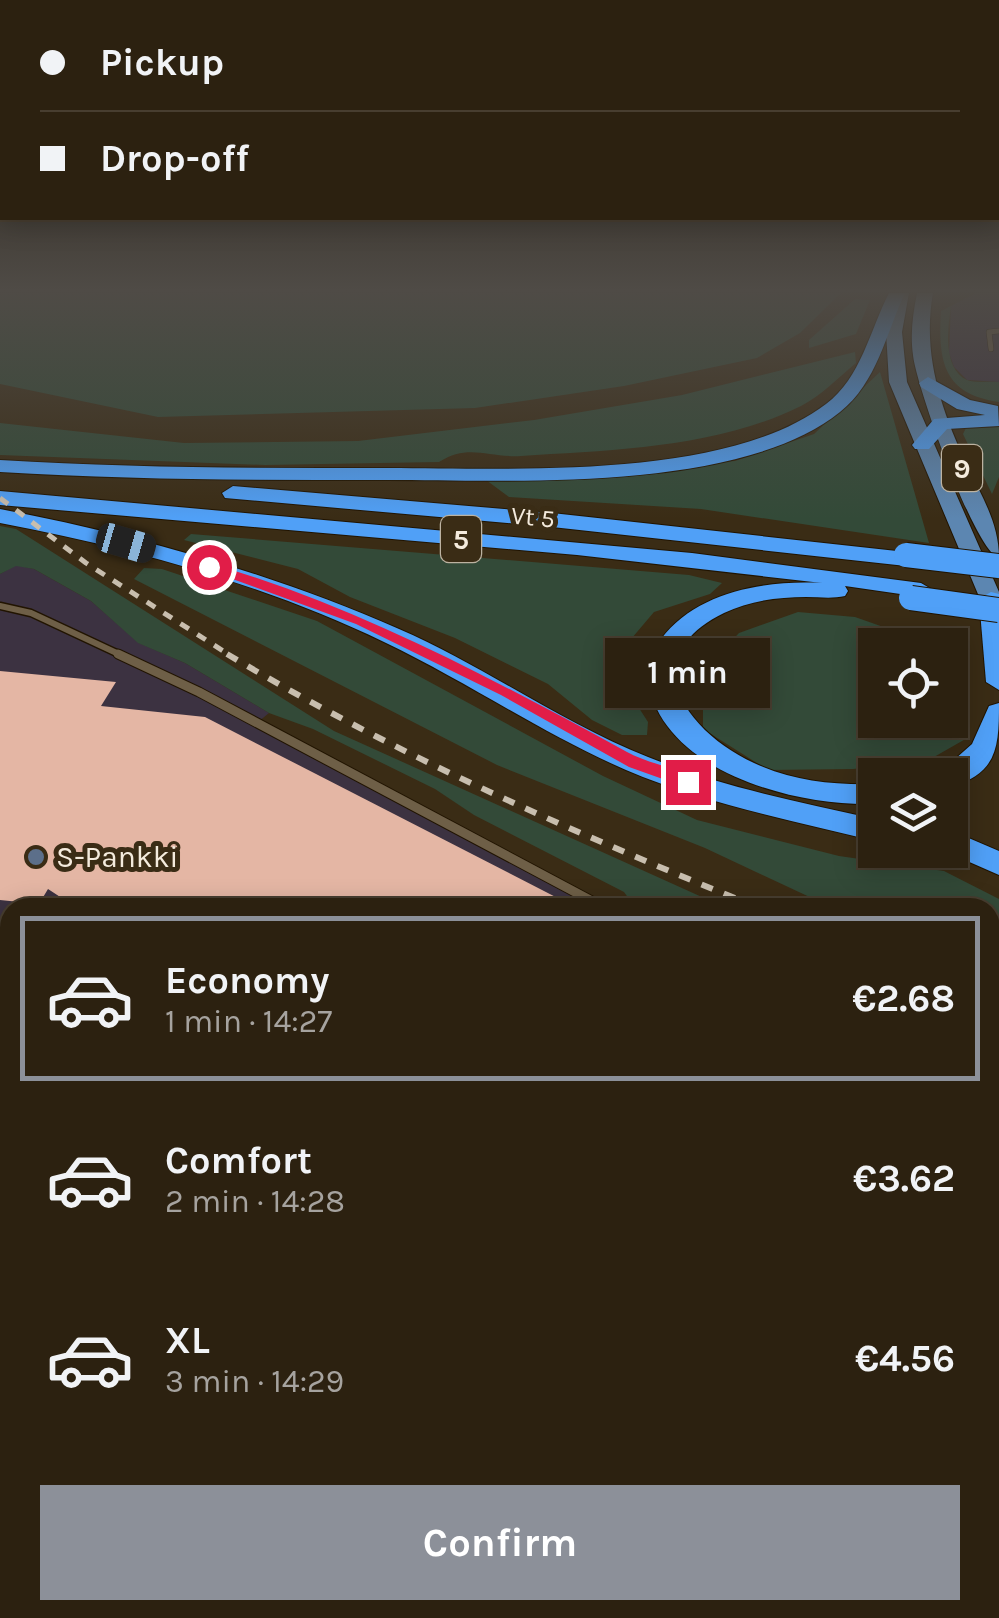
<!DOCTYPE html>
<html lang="en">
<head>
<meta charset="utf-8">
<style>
  body { margin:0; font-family:Karla,sans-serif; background:#382e1e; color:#f1f3f6; height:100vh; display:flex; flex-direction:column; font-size:38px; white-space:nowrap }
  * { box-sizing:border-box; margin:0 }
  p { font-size:32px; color:#a6a39f }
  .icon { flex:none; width:55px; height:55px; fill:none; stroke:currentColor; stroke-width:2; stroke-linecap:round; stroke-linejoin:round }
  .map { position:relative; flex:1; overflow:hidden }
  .sheet { position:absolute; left:0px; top:898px; width:1000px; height:722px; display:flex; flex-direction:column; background:#2c2110; border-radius:30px 30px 0 0; box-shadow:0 5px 25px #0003,0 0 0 2px #483e30 }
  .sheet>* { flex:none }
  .hud { position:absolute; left:0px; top:0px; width:1000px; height:220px; box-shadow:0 5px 25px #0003,0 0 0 2px #483e30; display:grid; align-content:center; height:220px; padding:0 40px; background:#2c2110 }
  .fabs { position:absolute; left:858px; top:628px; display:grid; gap:20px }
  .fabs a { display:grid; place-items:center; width:110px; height:110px; border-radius:0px; background:#2c2110; box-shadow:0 5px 25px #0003,0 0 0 2px #483e30; font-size:50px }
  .end { position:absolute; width:45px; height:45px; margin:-22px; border:12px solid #e11d48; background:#fff; box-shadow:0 0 0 5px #fff }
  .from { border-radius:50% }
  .bubble { position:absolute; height:70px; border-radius:0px; background:#2c2110; box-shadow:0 5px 25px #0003,0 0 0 2px #483e30; font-size:32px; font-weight:700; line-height:70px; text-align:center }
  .car { position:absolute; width:30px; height:60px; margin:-30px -15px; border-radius:12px; box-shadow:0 0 8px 2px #0007; background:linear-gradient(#222 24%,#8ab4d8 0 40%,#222 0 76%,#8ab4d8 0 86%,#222 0) }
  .hud b { display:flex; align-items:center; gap:35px; height:95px; font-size:38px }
  .hud b+b { border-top:2px solid #483e30 }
  .hud i { width:25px; height:25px; background:#f1f3f6 }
  ul { padding:18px 0 0; list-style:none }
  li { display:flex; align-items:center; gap:30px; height:165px; margin:0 20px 15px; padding:0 20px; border:5px solid transparent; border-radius:0px }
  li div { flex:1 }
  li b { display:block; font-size:38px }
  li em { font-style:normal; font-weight:700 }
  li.active { border-color:#8c9099 }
  li>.icon { width:90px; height:90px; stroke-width:1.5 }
  .button { display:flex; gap:20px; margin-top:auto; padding:20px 40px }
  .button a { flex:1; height:115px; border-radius:0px; background:#8c9099; color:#fff; font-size:40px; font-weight:700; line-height:115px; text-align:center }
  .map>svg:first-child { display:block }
</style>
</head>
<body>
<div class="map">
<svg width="999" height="1618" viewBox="0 0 999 1618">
  <rect width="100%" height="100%" fill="#3a2c15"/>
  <g fill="#3c3241">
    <polygon points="976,293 999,293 999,382 967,380 954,367 949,353 951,306"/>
    <polygon points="16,565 34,569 91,601 139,643 185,663 269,713 258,722 605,907 10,908 10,1177 0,1188 0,574"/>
  </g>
  <g fill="#334a38">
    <polygon points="0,293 841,293 800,333 757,358 624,386 475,408 158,417 0,384"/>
    <polygon points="855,299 870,300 856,334 809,348 809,340"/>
    <path d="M951 306C948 327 942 368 967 380 975 383 990 381 999 382V402C943 394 938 361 941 311Z"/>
    <path d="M855 352 856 363C839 377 821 396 801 406 716 448 614 450 521 456 488 458 469 443 439 462L265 465 0 455V423L184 443 358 441 534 420 682 395Z"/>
    <polygon points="880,372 929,543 701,509 509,497 486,480 735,461 814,434"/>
    <polygon points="999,427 999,477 992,494 963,434 966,428"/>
    <polygon points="0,526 16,529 334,731 724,907 635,907 624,892 474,815 435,789 313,729 269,713 185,663 138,643 91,601 34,569 16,566 0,574"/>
    <polygon points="191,534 689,575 722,583 710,594 654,612 626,645 628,691 648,722 647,735 622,735 592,720 548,684 455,638 350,597 298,569 184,540"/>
    <polygon points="144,568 162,569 317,621 603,776 697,820 839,856 944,871 999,899 999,959 990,957 990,908 831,907 705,848 497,765 134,579"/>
    <polygon points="798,612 855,617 926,642 928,645 875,645 875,720 950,720 950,672 961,686 969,737 927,761 853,769 768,770 703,729 703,671 739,633"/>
    <polygon points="990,1019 999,1023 999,1251 990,1254"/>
  </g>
  <polygon fill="#e4b6a4" points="0,671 116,682 101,706 205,717 577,908 77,908 48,889 39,904 0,900"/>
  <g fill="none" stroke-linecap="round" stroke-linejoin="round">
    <g stroke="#211400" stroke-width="6">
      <polyline id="lane-far3" points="991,349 989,332 999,331"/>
    </g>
    <g stroke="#211400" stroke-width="9">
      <polyline id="lane-far2" points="0,606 31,613 123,656"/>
    </g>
    <g stroke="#211400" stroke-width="11">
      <polyline id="lane-far1" points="118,654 199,692 605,908"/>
    </g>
    <g stroke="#211400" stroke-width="12">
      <g id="lane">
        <polyline points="601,906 605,908"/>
        <polyline points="0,1048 10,1045"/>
        <polyline points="0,1072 10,1068"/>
      </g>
    </g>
    <g stroke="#211400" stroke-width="2">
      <g id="street">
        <polygon points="10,1215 10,1245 0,1250 0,1220"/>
        <polygon points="10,1255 10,1291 0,1297 0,1261"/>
        <polygon points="999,1297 999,1337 990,1341 990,1301"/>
        <polygon points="990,1490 999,1494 999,1522 990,1518"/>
      </g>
    </g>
    <g stroke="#211400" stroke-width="3">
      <polygon id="secondary" points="917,1610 963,1610 966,1618 920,1618"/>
    </g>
    <g stroke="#211400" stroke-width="2">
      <g id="primary">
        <polygon points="893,293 909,293 902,332 907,382 999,592 999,625 988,618 889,382 886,332"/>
        <path d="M917 293H933C922 354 941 410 967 465 982 497 999 523 999 558 975 552 916 385 913 355 910 333 913 314 917 293Z"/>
        <polygon points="999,1371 999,1424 990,1428 990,1375"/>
        <polygon points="0,1531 10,1536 10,1584 0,1580"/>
        <polygon points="999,1558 999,1618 950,1618 953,1610 990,1610 990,1562"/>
        <polygon points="0,1587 10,1591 10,1610 34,1610 37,1618 0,1618"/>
        <polygon points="57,1610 113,1610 116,1618 60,1618"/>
        <polygon points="783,1610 837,1610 834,1618 780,1618"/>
      </g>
    </g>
    <g stroke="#211400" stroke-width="2">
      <g id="highway">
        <path d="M889 293H905C886 333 877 383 840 412 739 493 513 480 388 480 258 480 129 480 0 472V460C129 468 258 468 388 468 511 468 725 481 826 404 861 378 870 330 889 293Z"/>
        <polygon points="928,377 970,400 998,406 999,426 947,429 929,449 915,449 912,445 934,419 985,415 957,409 921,387 919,383"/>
        <polygon points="233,486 552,513 906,552 918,559 906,566 552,527 225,498 222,493"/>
        <path d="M0 491 692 553 921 583 933 590 921 597 845 586 848 591 845 596C832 599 819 597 806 597 778 597 749 601 724 613 632 658 687 732 754 763 793 781 833 785 875 784V804C796 807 656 771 647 674 646 661 654 649 661 639 697 591 766 580 822 583L577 555 0 505Z"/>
        <path d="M0 509C136 535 271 573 399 629 484 666 562 723 648 757 722 787 799 802 875 819V841C791 820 706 804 626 770 543 734 466 681 384 642 267 585 128 547 0 523Z"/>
        <polygon points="991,592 999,594 999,690 986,682 979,599"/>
        <path d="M999 703C999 746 998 774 950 787V775H937L972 744 989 706Z"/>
        <polygon points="950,830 999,851 999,875 942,850 950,850"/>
      </g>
    </g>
    <use href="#lane-far3" stroke="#6e5f47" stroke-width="5"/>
    <use href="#lane-far2" stroke="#6e5f47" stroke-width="6"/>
    <use href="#lane-far1" stroke="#6e5f47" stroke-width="9"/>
    <use href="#lane" stroke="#6e5f47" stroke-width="10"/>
    <use href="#street" fill="#6e5f47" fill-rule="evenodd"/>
    <use href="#secondary" fill="#65727c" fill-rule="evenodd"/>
    <use href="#primary" fill="#5c86b1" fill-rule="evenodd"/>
    <use href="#highway" fill="#50a0f7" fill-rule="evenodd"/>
    <polyline stroke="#c8beae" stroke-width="5" stroke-dasharray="10 10" stroke-linecap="butt" points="0,498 86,563 231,656"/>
    <path stroke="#c8beae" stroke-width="6" stroke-dasharray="12 12" stroke-linecap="butt" d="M227 654C396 755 577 834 759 908"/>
    <g stroke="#c8beae" stroke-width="8" stroke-dasharray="15 15" stroke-linecap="butt">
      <polyline points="754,906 759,908"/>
      <polyline points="990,1000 999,1003"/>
    </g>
    <g stroke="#211400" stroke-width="26" stroke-linecap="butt">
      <g id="highway-bridge">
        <polyline points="906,555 999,566"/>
        <polyline points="911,598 999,610"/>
      </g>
    </g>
    <use href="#highway-bridge" stroke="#50a0f7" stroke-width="24"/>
  </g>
  <linearGradient id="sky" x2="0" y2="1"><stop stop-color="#20180c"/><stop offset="0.56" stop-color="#4f4b46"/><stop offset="1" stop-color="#4f4b46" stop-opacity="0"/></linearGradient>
  <rect width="999" height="519" fill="url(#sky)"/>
  <path fill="#e11d48" d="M209 563C357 606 493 679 627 752 648 764 679 767 696 782L688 788 629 767 501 695 356 624 205 569 203 567Z"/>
  <circle fill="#5c6f8a" stroke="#3a2c15" stroke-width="4" cx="36" cy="857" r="10"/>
  <g text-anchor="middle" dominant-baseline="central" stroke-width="10" stroke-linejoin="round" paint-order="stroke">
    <g font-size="25" fill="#f4ebdd" stroke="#3a2c15">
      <text transform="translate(533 517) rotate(5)">Vt 5</text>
    </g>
    <g fill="#3a2c15" stroke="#bcb2a1" stroke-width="2.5">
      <rect x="942" y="445" width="40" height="46" rx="8"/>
      <rect x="441" y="516" width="40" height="46" rx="8"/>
    </g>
    <g font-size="28" font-weight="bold" fill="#f4ebdd">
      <text x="962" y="468">9</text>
      <text x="461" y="539">5</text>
    </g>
    <g font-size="30" fill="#f4ebdd" stroke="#3a2c15" text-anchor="start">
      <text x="56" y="857">S-Pankki</text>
    </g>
  </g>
</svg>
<div class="fabs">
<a><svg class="icon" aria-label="locate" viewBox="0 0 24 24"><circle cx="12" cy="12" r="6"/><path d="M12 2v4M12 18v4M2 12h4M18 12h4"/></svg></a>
<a><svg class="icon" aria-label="layers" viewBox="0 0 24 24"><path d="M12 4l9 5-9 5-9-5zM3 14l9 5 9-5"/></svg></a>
</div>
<i class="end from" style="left:209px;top:567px"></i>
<i class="end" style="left:688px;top:782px"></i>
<div class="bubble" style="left:605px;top:638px;width:165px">1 min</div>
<i class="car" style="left:126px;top:543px;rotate:106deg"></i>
<div class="hud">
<b><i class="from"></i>Pickup</b>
<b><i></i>Drop-off</b>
</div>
<section class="sheet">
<ul>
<li class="active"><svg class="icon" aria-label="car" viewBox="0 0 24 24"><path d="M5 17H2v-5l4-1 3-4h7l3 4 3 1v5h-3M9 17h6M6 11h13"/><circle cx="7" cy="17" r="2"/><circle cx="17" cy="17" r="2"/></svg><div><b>Economy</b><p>1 min · 14:27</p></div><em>€2.68</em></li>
<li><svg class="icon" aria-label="car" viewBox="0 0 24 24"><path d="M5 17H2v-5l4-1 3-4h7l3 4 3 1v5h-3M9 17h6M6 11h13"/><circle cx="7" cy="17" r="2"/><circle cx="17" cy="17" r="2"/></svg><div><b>Comfort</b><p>2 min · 14:28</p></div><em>€3.62</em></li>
<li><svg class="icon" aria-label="car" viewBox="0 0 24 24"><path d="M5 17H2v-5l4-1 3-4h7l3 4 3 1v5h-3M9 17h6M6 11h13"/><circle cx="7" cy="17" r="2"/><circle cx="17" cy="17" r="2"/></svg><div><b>XL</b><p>3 min · 14:29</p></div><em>€4.56</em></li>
</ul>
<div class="button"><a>Confirm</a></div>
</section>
</div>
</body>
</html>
